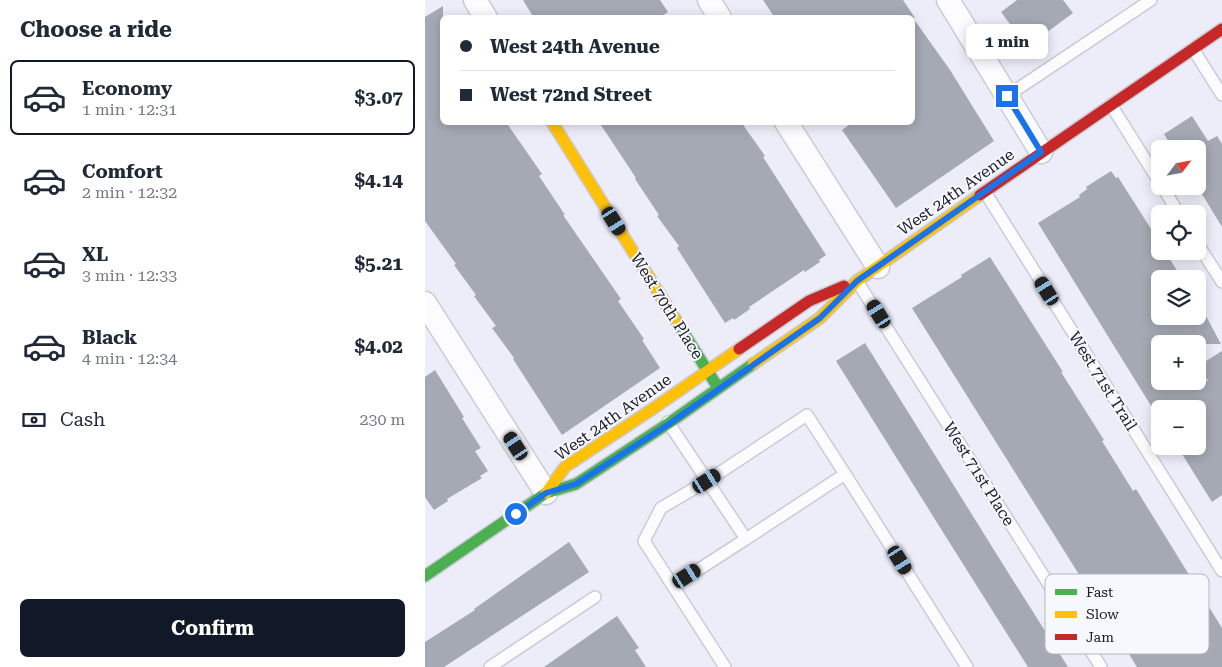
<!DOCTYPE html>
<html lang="en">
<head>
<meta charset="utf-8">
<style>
  body { margin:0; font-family:"Roboto Serif",serif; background:#f6f6f7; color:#1f2937; height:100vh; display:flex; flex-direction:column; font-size:19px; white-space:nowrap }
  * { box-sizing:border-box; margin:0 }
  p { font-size:16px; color:#747a83 }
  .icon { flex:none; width:28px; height:28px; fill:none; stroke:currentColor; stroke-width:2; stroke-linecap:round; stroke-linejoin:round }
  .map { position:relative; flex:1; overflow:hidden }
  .details { display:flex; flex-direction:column; background:#fff; width:425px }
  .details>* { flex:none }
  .top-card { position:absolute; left:15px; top:15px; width:475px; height:110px; border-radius:8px; box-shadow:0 2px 12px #0003; display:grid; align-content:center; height:110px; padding:0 20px; background:#fff }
  .needle { width:32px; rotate:58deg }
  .controls { position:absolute; left:726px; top:140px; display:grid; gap:10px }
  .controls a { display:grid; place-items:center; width:55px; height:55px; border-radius:8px; background:#fff; box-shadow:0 2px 12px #0003; font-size:25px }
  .end { position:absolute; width:22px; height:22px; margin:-11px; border:6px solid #1a73e8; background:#fff; box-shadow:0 0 0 2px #fff }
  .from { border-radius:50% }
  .bubble { position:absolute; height:35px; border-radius:8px; background:#fff; box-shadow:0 2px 12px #0003; font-size:16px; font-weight:700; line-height:35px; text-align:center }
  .car { position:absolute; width:15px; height:30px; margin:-15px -8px; border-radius:6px; box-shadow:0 0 4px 1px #0007; background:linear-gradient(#222 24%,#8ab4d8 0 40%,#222 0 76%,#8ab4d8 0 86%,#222 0) }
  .top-card b { display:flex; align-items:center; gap:18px; height:48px; font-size:19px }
  .top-card b+b { border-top:1px solid #e0e1e3 }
  .top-card i { width:12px; height:12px; background:#1f2937 }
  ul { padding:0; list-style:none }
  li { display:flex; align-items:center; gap:15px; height:75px; margin:0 10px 8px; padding:0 10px; border:2px solid transparent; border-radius:8px }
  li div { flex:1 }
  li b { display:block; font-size:19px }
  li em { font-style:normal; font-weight:700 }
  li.on { border-color:#111827 }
  li>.icon { width:45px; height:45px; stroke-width:1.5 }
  h2 { padding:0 20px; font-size:22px; line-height:60px }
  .pay { display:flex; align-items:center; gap:12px; height:55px; padding:0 20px; font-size:19px }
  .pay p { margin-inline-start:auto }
  .cta { display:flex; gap:10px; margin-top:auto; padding:10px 20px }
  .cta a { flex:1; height:58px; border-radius:8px; background:#111827; color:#fff; font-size:20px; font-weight:700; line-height:58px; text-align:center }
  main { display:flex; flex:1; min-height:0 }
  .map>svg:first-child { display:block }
</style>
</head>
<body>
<main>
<section class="details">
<h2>Choose a ride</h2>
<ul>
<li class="on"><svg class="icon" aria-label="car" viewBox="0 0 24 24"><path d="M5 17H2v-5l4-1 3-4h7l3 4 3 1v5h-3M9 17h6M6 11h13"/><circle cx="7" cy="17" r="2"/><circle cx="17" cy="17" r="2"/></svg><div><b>Economy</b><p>1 min · 12:31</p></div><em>$3.07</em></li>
<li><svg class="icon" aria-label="car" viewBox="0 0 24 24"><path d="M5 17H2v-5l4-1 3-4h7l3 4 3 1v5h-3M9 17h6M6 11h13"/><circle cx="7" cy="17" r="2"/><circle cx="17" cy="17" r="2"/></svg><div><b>Comfort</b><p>2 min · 12:32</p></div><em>$4.14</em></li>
<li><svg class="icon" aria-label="car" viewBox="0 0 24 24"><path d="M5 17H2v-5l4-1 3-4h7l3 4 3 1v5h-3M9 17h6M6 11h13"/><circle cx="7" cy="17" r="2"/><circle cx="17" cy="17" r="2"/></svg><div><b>XL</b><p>3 min · 12:33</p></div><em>$5.21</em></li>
<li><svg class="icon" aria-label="car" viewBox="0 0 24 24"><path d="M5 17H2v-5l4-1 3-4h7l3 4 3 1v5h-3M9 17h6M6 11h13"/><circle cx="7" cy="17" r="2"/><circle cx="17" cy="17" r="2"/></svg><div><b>Black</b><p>4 min · 12:34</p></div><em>$4.02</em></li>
</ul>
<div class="pay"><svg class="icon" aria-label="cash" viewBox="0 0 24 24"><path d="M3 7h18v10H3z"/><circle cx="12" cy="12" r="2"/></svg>Cash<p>230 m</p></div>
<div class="cta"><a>Confirm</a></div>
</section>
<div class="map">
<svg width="797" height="667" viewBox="0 0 797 667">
  <rect width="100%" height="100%" fill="#ecedf9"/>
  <g fill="#a4a9b4">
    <polygon points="98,0 235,0 243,12 234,18 109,18"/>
    <polygon points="338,0 478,0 490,18 488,18 525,70 569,141 471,208 417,130 428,122 488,122 488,18 350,18"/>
    <polygon points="592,0 638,0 648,13 602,47 576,12"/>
    <polygon points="18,6 18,122 81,122 117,174 114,176 140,215 138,215 196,299 193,301 219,339 217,340 235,368 137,435 88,359 89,358 67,328 71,326 49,296 51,295 29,265 31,264 0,221 0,17"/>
    <polygon points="767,116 783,141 792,136 797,144 797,227 772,186 772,149 748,149 739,134"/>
    <polygon points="174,122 316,122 340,156 338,157 401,255 394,260 395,262 380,272 379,270 324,307 325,309 309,320 308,318 300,323 266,270 252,248 254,246 232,216 234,215 210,179 211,178"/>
    <polygon points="686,171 691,178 693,177 735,243 735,251 740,251 757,279 735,279 735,316 781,316 796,344 735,344 735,381 783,381 773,366 797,351 797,495 787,502 752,446 772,446 772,409 728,409 613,223 655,197 654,195 662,189 661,187"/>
    <polygon points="565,257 638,372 636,372 679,440 677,441 708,491 711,489 797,628 797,667 712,667 487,308 537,277 536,275"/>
    <polygon points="440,343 584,574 643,667 603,667 521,537 411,361"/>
    <polygon points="10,370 39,417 37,418 56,448 50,451 63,471 55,476 57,478 22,499 23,501 9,510 0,497 0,377"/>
    <polygon points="144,542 164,572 19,667 0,667 0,642 50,610 49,609"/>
    <polygon points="192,616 214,648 210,650 221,667 119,667"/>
  </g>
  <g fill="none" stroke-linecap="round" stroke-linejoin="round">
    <g stroke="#cacbd7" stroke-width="14">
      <g id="lane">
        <polyline points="768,49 797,95"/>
        <polyline points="582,96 726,0"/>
        <polyline points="686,105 735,183"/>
        <polyline points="737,186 754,214"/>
        <polyline points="560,192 797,571"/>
        <polyline points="772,243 797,282"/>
        <polyline points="432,281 676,667"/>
        <polyline points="243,422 321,539 420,474 542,667"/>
        <polyline points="248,586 321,539"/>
        <polyline points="65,667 170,597"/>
        <polyline points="300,667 219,541 236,508 282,481 382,415 420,474"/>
      </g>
    </g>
    <g stroke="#cacbd7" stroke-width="25">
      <g id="street">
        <polyline points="50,0 61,18"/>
        <polyline points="284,0 295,18"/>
        <polyline points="523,0 616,152"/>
        <polyline points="361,122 453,267"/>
        <polyline points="0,303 121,493"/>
      </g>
    </g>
    <g stroke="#cacbd7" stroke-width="14">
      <g id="fast">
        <polyline points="250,319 292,386"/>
        <polyline points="0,576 121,493 151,484 244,423 328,364"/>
      </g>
    </g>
    <g stroke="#cacbd7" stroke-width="14">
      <g id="slow">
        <polyline points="127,122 250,319"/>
        <polyline points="328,364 395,318 432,281 555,195"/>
        <polyline points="121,493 140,467 232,406 314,349"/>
      </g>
    </g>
    <g stroke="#cacbd7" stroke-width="14">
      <g id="jam">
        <polyline points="555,195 797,29"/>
        <polyline points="314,349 384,301 419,286"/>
      </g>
    </g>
    <use href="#lane" stroke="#fcfcfe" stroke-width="11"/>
    <use href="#street" stroke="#fcfcfe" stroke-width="22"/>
    <use href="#fast" stroke="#4caf50" stroke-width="11"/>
    <use href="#slow" stroke="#ffc107" stroke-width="11"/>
    <use href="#jam" stroke="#c62828" stroke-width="11"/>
  </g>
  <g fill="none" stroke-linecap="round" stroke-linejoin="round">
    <polyline stroke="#1a73e8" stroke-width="6" points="91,514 121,493 151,484 244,424 395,318 432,281 616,152 582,96"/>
  </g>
  <g text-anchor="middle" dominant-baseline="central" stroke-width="4" stroke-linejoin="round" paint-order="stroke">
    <g font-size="16" fill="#1b1b27" stroke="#f7f7fe">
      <text transform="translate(531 192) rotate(-35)">West 24th Avenue</text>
      <text transform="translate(242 306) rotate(58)">West 70th Place</text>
      <text transform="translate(678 381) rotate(58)">West 71st Trail</text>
      <text transform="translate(188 417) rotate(-35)">West 24th Avenue</text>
      <text transform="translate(554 474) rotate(58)">West 71st Place</text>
    </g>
  </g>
  <rect x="620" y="574" width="164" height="80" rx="8" fill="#f7f7fe" stroke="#b5b5be" stroke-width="1"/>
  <rect x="630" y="589" width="22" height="6" fill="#4caf50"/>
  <rect x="630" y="611" width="22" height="7" fill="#ffc107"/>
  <rect x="630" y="634" width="22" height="6" fill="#c62828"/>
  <g font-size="14" fill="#1b1b27">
    <text x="661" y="597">Fast</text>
    <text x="661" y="619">Slow</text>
    <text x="661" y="642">Jam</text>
  </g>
</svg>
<div class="controls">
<a><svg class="needle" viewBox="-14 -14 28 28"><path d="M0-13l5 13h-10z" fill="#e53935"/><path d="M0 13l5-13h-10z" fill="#747a83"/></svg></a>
<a><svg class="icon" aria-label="locate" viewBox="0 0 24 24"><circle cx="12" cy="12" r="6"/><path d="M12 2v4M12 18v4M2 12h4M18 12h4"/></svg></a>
<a><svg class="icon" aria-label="layers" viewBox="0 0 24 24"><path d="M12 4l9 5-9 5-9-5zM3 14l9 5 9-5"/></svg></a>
<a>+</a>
<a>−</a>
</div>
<i class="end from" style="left:91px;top:514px"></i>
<i class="end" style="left:582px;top:96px"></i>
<div class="bubble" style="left:541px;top:24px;width:82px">1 min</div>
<i class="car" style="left:189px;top:221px;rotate:148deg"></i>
<i class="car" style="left:622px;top:291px;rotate:328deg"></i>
<i class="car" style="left:454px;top:314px;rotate:328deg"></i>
<i class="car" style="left:91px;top:446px;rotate:327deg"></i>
<i class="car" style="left:282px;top:481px;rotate:57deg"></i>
<i class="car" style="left:475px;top:560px;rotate:148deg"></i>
<i class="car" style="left:262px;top:576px;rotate:57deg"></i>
<div class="top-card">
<b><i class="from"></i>West 24th Avenue</b>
<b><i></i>West 72nd Street</b>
</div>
</div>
</main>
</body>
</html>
